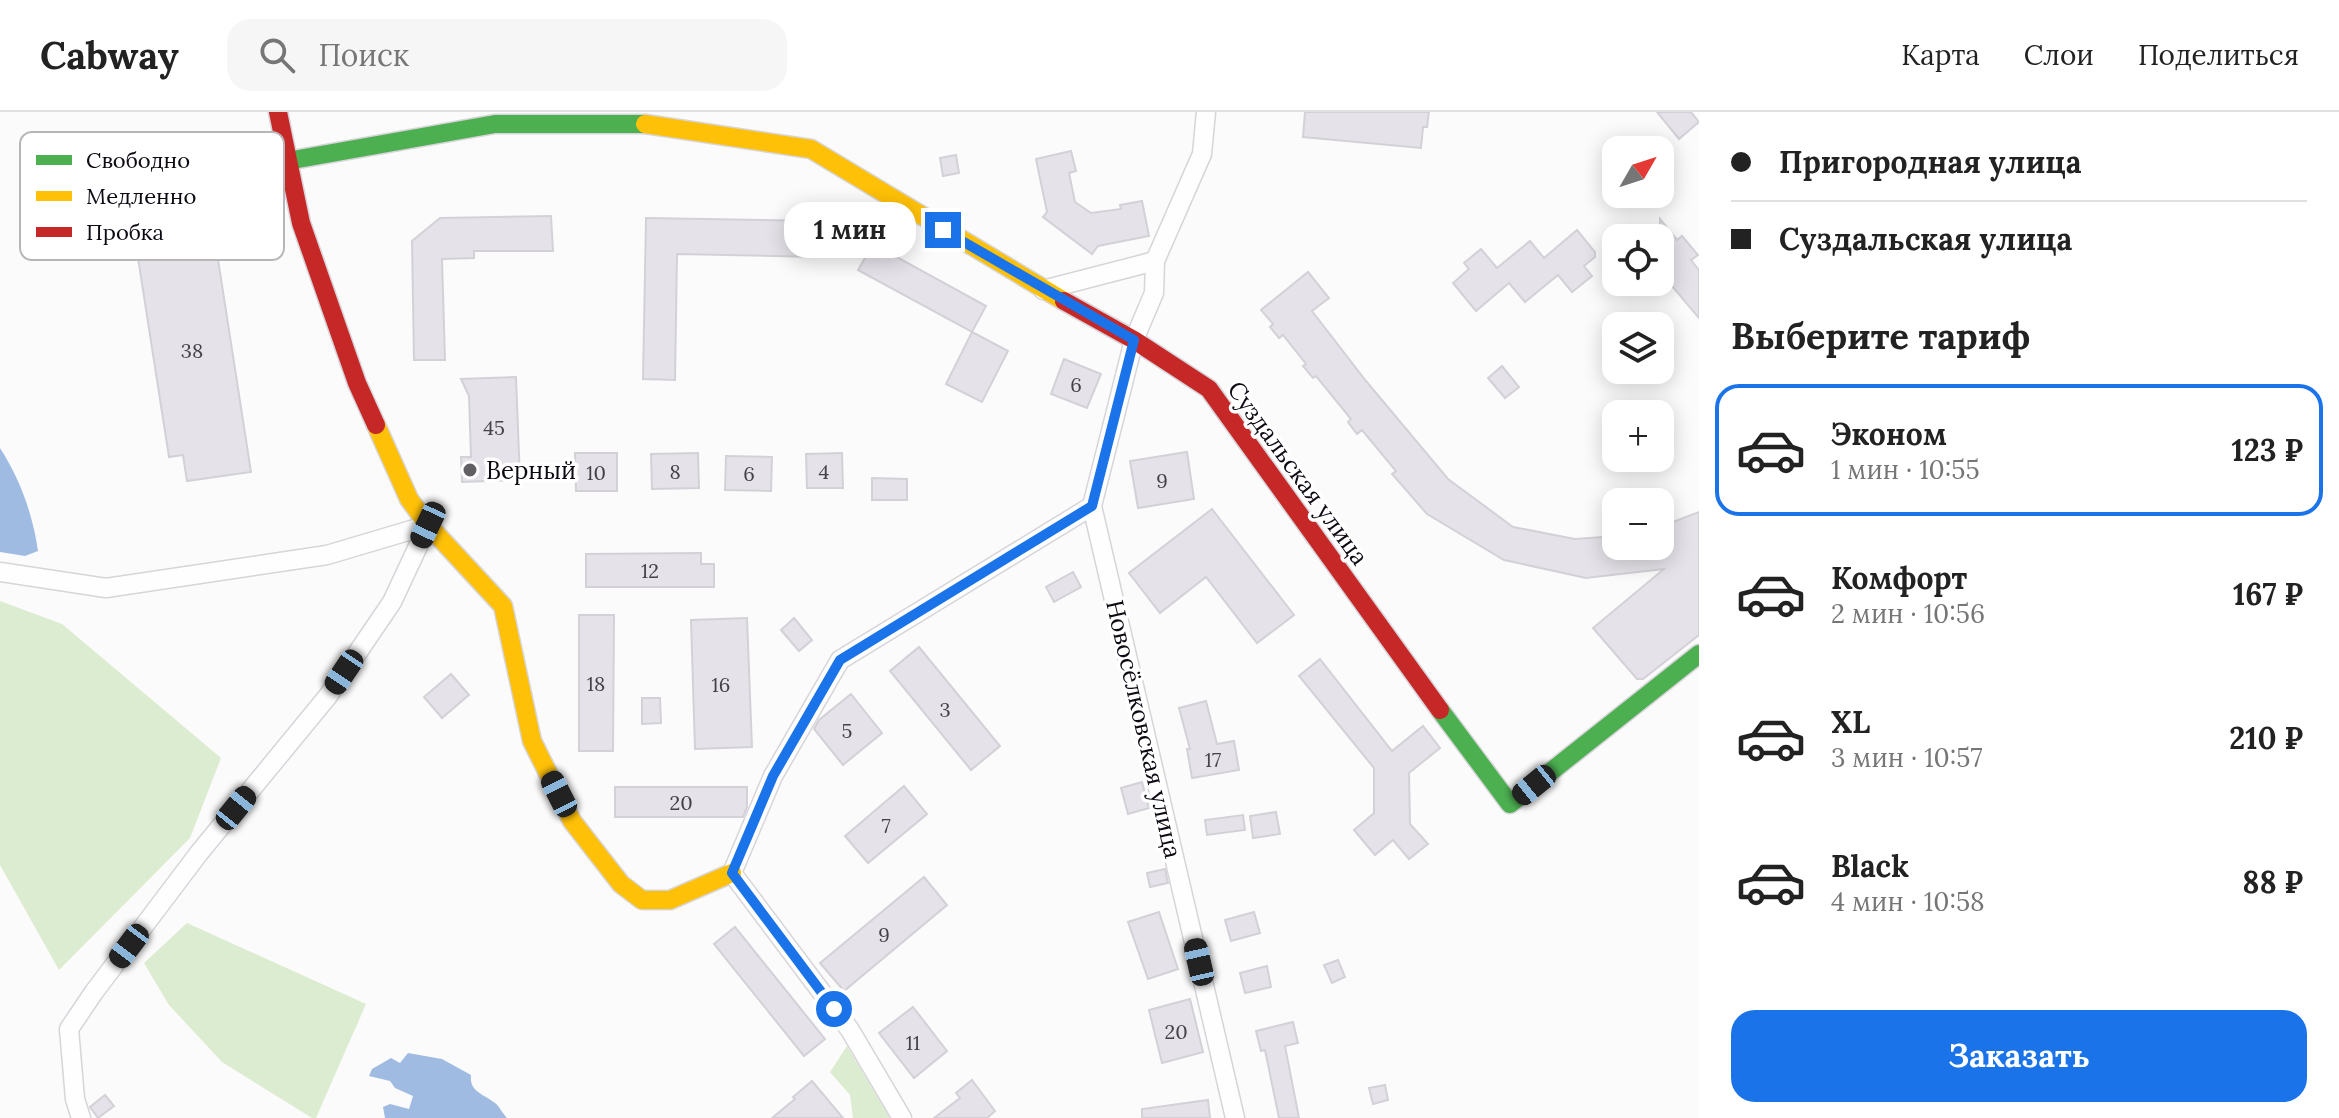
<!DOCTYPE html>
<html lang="ru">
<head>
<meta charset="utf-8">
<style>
  body { margin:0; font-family:Lora,serif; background:#f6f6f6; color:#222; height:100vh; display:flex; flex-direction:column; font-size:30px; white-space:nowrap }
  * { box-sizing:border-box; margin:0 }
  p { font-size:26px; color:#767676 }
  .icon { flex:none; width:44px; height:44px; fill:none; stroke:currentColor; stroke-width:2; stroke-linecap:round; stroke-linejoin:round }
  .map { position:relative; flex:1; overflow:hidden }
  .details { display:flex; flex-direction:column; background:#fff; width:640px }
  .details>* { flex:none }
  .banner { display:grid; align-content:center; height:176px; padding:0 32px; background:#fff }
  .needle { width:52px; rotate:51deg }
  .tools { position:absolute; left:1602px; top:24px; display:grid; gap:16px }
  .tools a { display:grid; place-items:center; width:72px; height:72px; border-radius:16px; background:#fff; box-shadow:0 4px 20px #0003; font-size:40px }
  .end { position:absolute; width:36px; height:36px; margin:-18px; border:10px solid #1a73e8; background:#fff; box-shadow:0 0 0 4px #fff }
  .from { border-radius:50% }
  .bubble { position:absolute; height:56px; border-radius:24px; background:#fff; box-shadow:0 4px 20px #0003; font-size:26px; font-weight:700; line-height:56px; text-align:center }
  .car { position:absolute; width:24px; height:48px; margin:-24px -12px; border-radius:10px; box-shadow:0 0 6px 2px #0007; background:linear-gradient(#222 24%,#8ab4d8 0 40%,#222 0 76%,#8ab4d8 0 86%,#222 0) }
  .banner b { display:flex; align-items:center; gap:28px; height:76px; font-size:30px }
  .banner b+b { border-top:2px solid #e0e0e0 }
  .banner i { width:20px; height:20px; background:#222 }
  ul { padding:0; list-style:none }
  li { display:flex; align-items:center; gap:24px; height:132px; margin:0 16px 12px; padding:0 16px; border:4px solid transparent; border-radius:24px }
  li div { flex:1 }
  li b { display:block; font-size:30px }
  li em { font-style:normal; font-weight:700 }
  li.active { border-color:#1a73e8 }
  li>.icon { width:72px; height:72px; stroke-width:1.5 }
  h2 { padding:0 32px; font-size:36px; line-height:96px }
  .button { display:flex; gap:16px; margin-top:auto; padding:16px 32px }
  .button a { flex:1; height:92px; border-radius:24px; background:#1a73e8; color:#fff; font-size:32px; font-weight:700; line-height:92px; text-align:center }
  header { display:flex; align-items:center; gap:48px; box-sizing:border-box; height:112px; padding:0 40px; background:#fff; border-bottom:2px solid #e0e0e0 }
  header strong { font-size:38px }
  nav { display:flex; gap:44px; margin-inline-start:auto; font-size:28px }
  .search { width:560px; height:72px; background:#f6f6f6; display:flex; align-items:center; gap:20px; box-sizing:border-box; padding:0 28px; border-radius:24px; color:#767676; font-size:30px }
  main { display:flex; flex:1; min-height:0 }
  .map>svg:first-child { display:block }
</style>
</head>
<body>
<header>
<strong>Cabway</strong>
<div class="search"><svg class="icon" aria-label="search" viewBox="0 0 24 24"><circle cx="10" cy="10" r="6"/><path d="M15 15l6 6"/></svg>Поиск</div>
<nav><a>Карта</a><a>Слои</a><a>Поделиться</a></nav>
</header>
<main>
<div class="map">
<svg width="1699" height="1006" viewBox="0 0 1699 1006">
  <rect width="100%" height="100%" fill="#fbfbfb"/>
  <g fill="#dcecd0">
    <polygon points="0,489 62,512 221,646 190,726 59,858 0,753"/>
    <polygon points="187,811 366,892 316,1006 312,1006 222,950 169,893 144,851"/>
    <polygon points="847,934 890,1006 853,1006 850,983 830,960"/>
  </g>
  <g fill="#a0bbe2">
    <path d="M0 336C20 367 33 403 38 439L25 444 0 440Z"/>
    <path d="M408 941 442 947 471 963C469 980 484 982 495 991 500 995 502 1001 507 1006H385L383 995 390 992 409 997 413 984 395 976 390 969 369 964 372 957 391 946 400 951Z"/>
  </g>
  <g fill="#e5e3e9" stroke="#d3d1d7" stroke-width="2">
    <polygon points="1305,0 1429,0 1427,15 1423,15 1421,36 1303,25"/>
    <polygon points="1657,0 1691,0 1699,10 1679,27"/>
    <polygon points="1071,39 1076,59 1069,61 1075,90 1091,101 1121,97 1120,93 1142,89 1149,124 1098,134 1092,142 1043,105 1047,100 1036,47"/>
    <polygon points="956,43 959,61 943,64 940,46"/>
    <polygon points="236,62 260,125 217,141 251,360 187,369 183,343 169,345 136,133 229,119 212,71"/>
    <polygon points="551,104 553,139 474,139 474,146 442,147 445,248 414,248 412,129 440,106"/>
    <polygon points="646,106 819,109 818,145 677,142 675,268 643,267"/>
    <polygon points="1660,107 1677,128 1682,124 1698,143 1691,148 1699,158 1699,206 1660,160"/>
    <polygon points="1577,118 1595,140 1595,145 1584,154 1592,164 1572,180 1558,163 1525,190 1509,171 1476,199 1453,171 1469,157 1464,151 1481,137 1497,156 1530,129 1544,146"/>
    <polygon points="873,132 986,194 972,220 858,158"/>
    <polygon points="1308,160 1329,186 1312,199 1366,269 1448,367 1513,415 1575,427 1616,424 1616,434 1660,434 1660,415 1699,400 1699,523 1643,567 1637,567 1593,516 1664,457 1586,466 1504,448 1427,402 1392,362 1396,359 1362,318 1357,322 1348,310 1351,307 1316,264 1313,266 1303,254 1306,252 1283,223 1279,226 1270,215 1273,212 1261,198"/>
    <polygon points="972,220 1008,239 982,290 946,272"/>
    <polygon points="1064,247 1101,262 1087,296 1051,282"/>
    <polygon points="1502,254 1519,275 1505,286 1488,266"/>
    <polygon points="516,265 520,368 462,370 461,345 471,345 469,284 461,267"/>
    <polygon points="1187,340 1194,387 1138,396 1130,349"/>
    <polygon points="575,341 617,341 617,379 576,379"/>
    <polygon points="698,341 699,376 652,377 651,342"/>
    <polygon points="842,341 843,376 807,376 806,342"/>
    <polygon points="726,344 772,345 771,379 725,378"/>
    <polygon points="872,366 907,367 907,388 872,388"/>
    <polygon points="1212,397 1294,503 1257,531 1206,465 1160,501 1129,461"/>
    <polygon points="701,441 701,452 714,452 714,475 586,475 586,442"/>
    <polygon points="1073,460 1081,475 1054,490 1046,475"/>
    <polygon points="579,503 614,503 613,639 579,639"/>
    <polygon points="747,506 752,635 695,637 691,508"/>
    <polygon points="794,506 812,528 799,539 781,518"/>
    <polygon points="919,535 1000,634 971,658 890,559"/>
    <polygon points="1320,547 1392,639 1423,614 1440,636 1409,661 1410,712 1428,732 1409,747 1393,728 1375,743 1354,718 1374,701 1374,656 1299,564"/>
    <polygon points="451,562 469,583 442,606 424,585"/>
    <polygon points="851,582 882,621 843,653 814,617 819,608"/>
    <polygon points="642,586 660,586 661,611 642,612"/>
    <polygon points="1206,589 1217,632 1234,629 1239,658 1192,666 1187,637 1190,637 1179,596"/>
    <polygon points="1142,670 1149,696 1128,702 1121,676"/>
    <polygon points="904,674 927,702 868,751 845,724"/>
    <polygon points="615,675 747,675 747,695 743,705 615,705"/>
    <polygon points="1276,700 1280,722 1253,726 1250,704"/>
    <polygon points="1243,703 1245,718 1207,723 1205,708"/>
    <polygon points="1165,757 1168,771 1150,775 1147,761"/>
    <polygon points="924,765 947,793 844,879 820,851"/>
    <polygon points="1159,800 1178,857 1148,867 1128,810"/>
    <polygon points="1254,800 1260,821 1231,829 1225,808"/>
    <polygon points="735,815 825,927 804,944 714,832"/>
    <polygon points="1338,848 1345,865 1332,871 1324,853"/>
    <polygon points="1267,854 1271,875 1245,881 1240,861"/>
    <polygon points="1190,887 1203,940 1162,951 1149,898"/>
    <polygon points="913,895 947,939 914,966 879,921"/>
    <polygon points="1293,910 1298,931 1285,934 1299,1006 1279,1006 1265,938 1261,939 1256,919"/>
    <polygon points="972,968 995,999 987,1006 934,1006 960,986 956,981"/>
    <polygon points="812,969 843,1006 772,1006 795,987 793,985"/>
    <polygon points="1385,973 1388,988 1373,992 1369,976"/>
    <polygon points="105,983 114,994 98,1006 90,995"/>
    <polygon points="1208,988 1210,1006 1142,1006 1142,997"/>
  </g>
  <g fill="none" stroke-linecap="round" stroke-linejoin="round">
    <g stroke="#d7d4da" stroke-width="21">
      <g id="street">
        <polyline points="1206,0 1202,42 1155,149 1154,181 1134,228 1092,394 1235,1006"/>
        <polyline points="1043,178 1155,149"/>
        <polyline points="0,460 106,476 327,443 428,413 392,490 328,584 199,741 94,880 69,917 75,987 81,1006"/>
        <polyline points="902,1006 850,918 732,761 773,664 840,548 1092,394"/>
      </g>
    </g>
    <g stroke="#d7d4da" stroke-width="21">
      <g id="fast">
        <polyline points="287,49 495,12 645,12"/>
        <polyline points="1440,598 1510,692 1699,542"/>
      </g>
    </g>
    <g stroke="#d7d4da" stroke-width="21">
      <g id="slow">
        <polyline points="645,12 811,37 1064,189"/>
        <polyline points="376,313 409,387 428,413 503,494 532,629 572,709 621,772 642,788 670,788 732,761"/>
      </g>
    </g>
    <g stroke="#d7d4da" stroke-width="21">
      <g id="jam">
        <polyline points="278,0 301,111 357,271 376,313"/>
        <polyline points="1064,189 1134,228 1209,277 1440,598"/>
      </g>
    </g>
    <use href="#street" stroke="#fefefe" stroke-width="18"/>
    <use href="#fast" stroke="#4caf50" stroke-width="18"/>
    <use href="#slow" stroke="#ffc107" stroke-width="18"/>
    <use href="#jam" stroke="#c62828" stroke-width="18"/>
  </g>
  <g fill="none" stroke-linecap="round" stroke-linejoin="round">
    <polyline stroke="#1a73e8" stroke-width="10" points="834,897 732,761 773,664 840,548 1092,394 1134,228 943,118"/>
  </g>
  <circle fill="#615e64" stroke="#fff" stroke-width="3" cx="470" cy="358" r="8"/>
  <g text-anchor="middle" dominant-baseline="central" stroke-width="7" stroke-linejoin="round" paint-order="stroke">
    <g font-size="20" fill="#45404a">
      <text x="192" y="238">38</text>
      <text x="1076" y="272">6</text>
      <text x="494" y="315">45</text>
      <text x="675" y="359">8</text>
      <text x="824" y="359">4</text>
      <text x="596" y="360">10</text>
      <text x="749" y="361">6</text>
      <text x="1162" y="368">9</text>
      <text x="650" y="458">12</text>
      <text x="596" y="571">18</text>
      <text x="721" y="572">16</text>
      <text x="945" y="597">3</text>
      <text x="847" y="618">5</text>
      <text x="1213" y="647">17</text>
      <text x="681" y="690">20</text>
      <text x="886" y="713">7</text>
      <text x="884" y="822">9</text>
      <text x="1176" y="919">20</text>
      <text x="913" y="930">11</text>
    </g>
    <g font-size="24" fill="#0e0913" stroke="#fff" text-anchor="start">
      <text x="486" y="358">Верный</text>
    </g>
    <g font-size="24" fill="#0e0913" stroke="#fff">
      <text transform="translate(1298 361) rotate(54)">Суздальская улица</text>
      <text transform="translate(1144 617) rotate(77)">Новосёлковская улица</text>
    </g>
  </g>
  <rect x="20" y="20" width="264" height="128" rx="12" fill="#fff" stroke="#b7b5b8" stroke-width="2"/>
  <rect x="36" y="43" width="36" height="10" fill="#4caf50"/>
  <rect x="36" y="79" width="36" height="10" fill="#ffc107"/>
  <rect x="36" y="115" width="36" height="10" fill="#c62828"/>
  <g font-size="22" fill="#0e0913">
    <text x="86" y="56">Свободно</text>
    <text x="86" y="92">Медленно</text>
    <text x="86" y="128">Пробка</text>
  </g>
</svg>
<div class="tools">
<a><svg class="needle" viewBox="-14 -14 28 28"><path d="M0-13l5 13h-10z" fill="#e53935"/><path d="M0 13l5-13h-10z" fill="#767676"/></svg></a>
<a><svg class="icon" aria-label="locate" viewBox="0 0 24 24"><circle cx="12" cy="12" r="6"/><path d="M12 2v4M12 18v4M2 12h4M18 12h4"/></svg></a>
<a><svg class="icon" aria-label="layers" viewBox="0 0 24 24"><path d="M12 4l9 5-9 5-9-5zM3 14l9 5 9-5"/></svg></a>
<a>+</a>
<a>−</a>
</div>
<i class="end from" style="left:834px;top:897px"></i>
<i class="end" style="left:943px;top:118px"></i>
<div class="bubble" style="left:784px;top:90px;width:132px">1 мин</div>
<i class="car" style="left:428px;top:413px;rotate:205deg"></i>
<i class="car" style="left:344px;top:560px;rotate:214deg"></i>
<i class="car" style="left:1534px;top:673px;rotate:231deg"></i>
<i class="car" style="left:559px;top:682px;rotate:333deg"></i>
<i class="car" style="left:236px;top:696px;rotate:39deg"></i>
<i class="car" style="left:129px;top:834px;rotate:217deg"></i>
<i class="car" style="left:1199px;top:850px;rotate:347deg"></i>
</div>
<section class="details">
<div class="banner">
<b><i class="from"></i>Пригородная улица</b>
<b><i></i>Суздальская улица</b>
</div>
<h2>Выберите тариф</h2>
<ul>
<li class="active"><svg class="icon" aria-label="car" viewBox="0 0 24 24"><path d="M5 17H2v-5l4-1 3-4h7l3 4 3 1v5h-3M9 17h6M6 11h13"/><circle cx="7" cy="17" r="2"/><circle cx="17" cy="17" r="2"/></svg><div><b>Эконом</b><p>1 мин · 10:55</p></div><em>123 ₽</em></li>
<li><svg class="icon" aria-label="car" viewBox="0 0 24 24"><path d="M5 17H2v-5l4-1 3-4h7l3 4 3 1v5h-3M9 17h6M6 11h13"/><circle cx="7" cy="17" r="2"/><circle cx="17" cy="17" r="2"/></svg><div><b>Комфорт</b><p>2 мин · 10:56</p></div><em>167 ₽</em></li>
<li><svg class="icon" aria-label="car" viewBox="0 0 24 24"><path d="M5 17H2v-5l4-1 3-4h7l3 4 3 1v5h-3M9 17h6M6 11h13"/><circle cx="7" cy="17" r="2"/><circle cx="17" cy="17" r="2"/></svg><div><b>XL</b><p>3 мин · 10:57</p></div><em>210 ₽</em></li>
<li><svg class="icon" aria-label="car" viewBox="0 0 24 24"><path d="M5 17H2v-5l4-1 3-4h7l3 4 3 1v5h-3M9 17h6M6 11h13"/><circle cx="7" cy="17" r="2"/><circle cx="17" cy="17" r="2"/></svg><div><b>Black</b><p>4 мин · 10:58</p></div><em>88 ₽</em></li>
</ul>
<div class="button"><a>Заказать</a></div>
</section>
</main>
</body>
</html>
